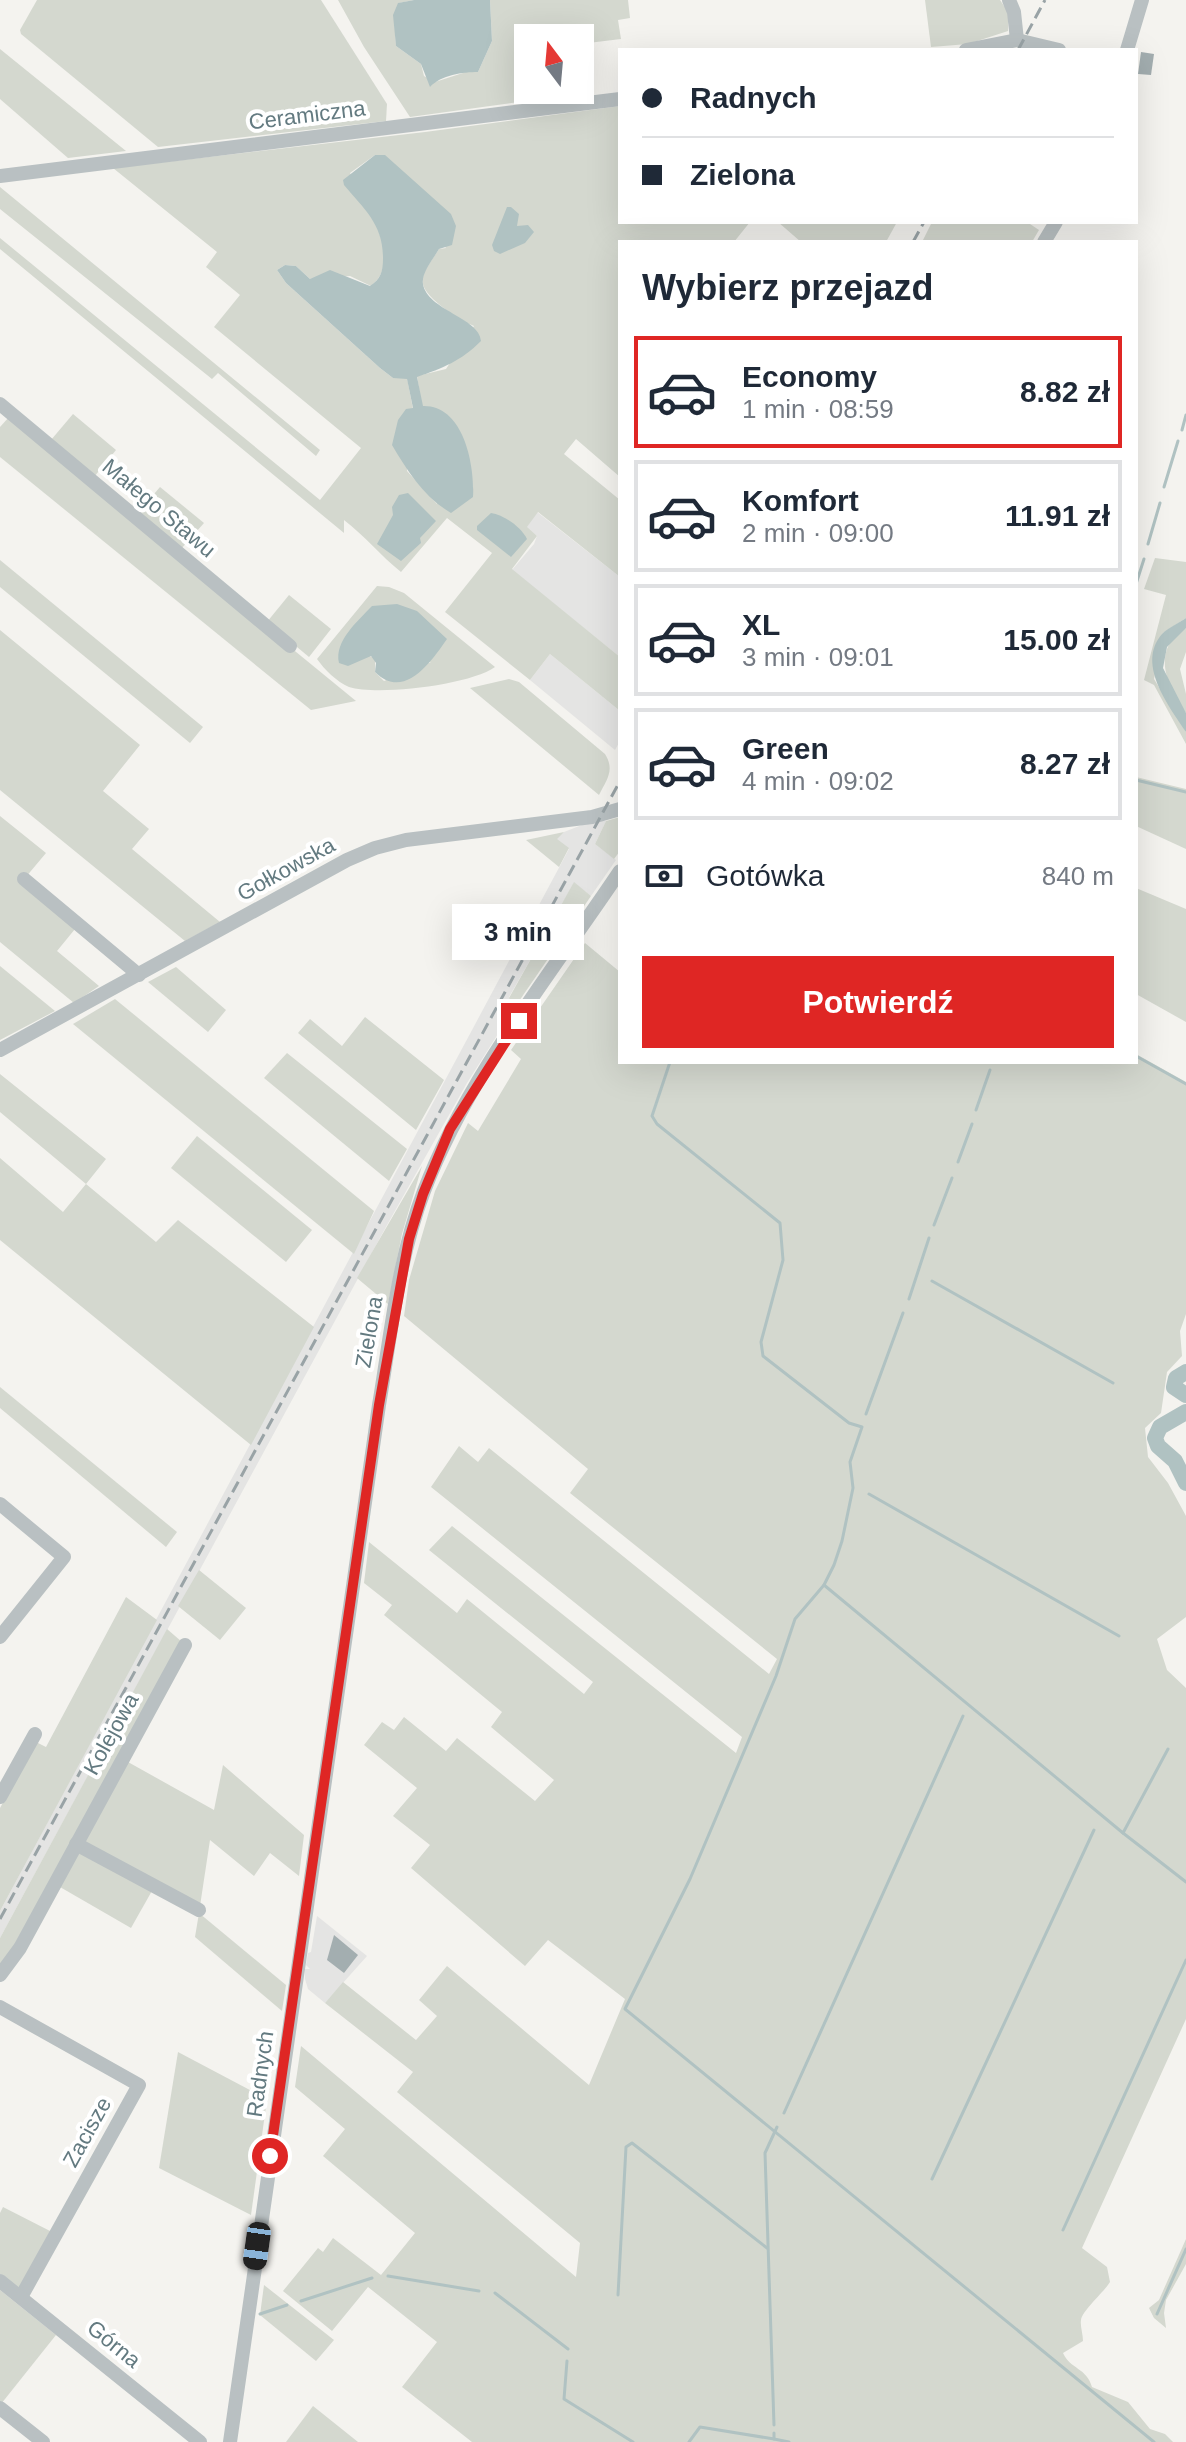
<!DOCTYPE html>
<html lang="pl">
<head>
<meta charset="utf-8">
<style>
  body { margin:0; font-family:Arial,sans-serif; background:#f6f6f7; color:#1f2937; height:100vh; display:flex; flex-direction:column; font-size:30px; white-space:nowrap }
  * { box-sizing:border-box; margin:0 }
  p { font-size:26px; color:#747a83 }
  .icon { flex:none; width:44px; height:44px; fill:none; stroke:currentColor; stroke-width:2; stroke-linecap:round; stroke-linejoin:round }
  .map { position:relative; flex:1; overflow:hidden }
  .side { position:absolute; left:618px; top:240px; width:520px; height:824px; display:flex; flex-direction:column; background:#fff; border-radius:0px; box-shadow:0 8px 32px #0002 }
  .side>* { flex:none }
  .top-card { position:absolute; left:618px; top:48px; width:520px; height:176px; border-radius:0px; box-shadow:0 8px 32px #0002; display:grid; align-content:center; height:176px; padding:0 24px; background:#fff }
  .needle { width:52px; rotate:344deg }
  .fabs { position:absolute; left:514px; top:24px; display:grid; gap:16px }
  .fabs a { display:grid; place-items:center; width:80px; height:80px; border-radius:0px; background:#fff; box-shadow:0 8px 32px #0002; font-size:40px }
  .end { position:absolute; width:36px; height:36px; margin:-18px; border:10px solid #df2624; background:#fff; box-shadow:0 0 0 4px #fff }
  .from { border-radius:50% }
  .bubble { position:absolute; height:56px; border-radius:0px; background:#fff; box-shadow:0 8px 32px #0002; font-size:26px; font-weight:600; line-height:56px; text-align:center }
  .car { position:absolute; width:24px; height:48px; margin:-24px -12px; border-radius:10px; box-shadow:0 0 6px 2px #0007; background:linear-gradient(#222 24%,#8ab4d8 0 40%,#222 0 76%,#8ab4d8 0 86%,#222 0) }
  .top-card b { display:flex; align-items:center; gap:28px; height:76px; font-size:30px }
  .top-card b+b { border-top:2px solid #e0e1e3 }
  .top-card i { width:20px; height:20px; background:#1f2937 }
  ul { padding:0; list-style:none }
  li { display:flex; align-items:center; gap:24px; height:112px; margin:0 16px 12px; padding:0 8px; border:4px solid #e0e1e3; border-radius:0px }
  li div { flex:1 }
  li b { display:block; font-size:30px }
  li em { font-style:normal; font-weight:600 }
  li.current { border-color:#df2624 }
  li>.icon { width:72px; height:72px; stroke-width:1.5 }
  h2 { padding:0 24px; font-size:36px; line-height:96px }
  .pay { display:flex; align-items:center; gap:20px; height:88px; padding:0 24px; font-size:30px }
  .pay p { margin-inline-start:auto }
  .primary-button { display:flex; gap:16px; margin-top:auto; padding:16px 24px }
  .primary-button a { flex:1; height:92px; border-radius:0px; background:#df2624; color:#fff; font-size:32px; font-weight:600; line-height:92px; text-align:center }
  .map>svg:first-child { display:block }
</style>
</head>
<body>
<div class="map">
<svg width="1186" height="2442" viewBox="0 0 1186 2442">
  <rect width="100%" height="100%" fill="#f4f3ef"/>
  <g fill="#e4e4e3">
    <polygon points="537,512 620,577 620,657 512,570 534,544 537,536 526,528"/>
    <polygon points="550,654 620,711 620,741 615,750 530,680"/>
    <polygon points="592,821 606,821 595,844 616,860 591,896 574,883 509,997 515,1007 467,1083 387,1225 0,1938 0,1911 569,849 556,839 564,832"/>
    <polygon points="317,1916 367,1956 325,2003 308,1989 305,1979 305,1969 310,1969 306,1965 308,1953 311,1952"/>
  </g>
  <g fill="#d4d8cf" fill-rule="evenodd">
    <polygon points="37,0 321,0 387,104 386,121 158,147 21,34 20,30"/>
    <polygon points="338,0 414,0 399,3 394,15 396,46 421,64 424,76 435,82 466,72 478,72 492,41 490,0 628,0 630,18 618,20 621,39 580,44 580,38 528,38 528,90 539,90 540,99 410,117 364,47"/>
    <polygon points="925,0 1000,0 1008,12 1008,31 968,44 931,47"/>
    <polygon points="0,49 126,151 68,158 0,99"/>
    <path d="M620 106V222H750L734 242H620V477L576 439 564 454 620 500V577L538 512 527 527 537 536 512 569 620 657V711L550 654 530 680 445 612 492 553 447 518 401 572C381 556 365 536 344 520V533L0 249V238L320 500 361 448 214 327 240 295 206 267 217 252 113 168 425 132ZM375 155 446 248 439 249C434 258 420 273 423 284 426 299 461 321 474 326L446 369 417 376 437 504 407 471 413 409 407 378H393L380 368 286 283 277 270 285 265 296 266 310 279 350 276 371 286C405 260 364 201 350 173Z"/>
    <polygon points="0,187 320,450 316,456 218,373 212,379 0,209"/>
    <polygon points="778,222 897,222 886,242 801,242"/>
    <polygon points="932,222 1027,222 1039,230 1032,242 922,242"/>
    <polygon points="73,414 116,450 94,477 51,440"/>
    <polygon points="9,417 356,701 311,710 0,457 0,427"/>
    <polygon points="160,487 204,523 181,549 138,513"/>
    <polygon points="1155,558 1186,562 1186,618 1163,633 1154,679 1186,732 1186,744 1154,685 1144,680 1166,595 1144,589"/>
    <polygon points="0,560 203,727 190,743 0,587"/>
    <path d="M377 586 389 587 404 593 495 667C470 685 378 696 349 687 337 682 324 669 317 659ZM367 655 431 662 384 681 375 672V658Z"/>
    <polygon points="289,595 331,629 309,657 267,622"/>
    <path d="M1186 628V652L1180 669 1186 694V713C1167 687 1150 649 1186 628Z"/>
    <polygon points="0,630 140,745 103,791 149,829 132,849 220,922 185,941 0,790"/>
    <path d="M509 679 519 682 605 754C615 770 607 779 599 795L470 688Z"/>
    <polygon points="1136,777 1186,789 1186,849 1136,826"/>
    <polygon points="0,816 46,853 20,884 75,929 57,951 99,986 74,1003 0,942"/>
    <polygon points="620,817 620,851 614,859 595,844 606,821"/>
    <polygon points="564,832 557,839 569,848 559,867 526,840"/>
    <polygon points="574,882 591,896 515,1007 509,998"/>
    <polygon points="1136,888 1186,909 1186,1022 1136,994"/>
    <path d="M585 943 620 972V1062H1136V1054L1186 1082V1314L1180 1331 1182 1356 1167 1372 1161 1413 1145 1428 1148 1457 1168 1483 1186 1516V1617L1157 1639 1167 1670 1186 1688V2019L1082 2248 1107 2267 1110 2282C1104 2292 1082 2311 1081 2320 1080 2326 1083 2334 1083 2341L1063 2353C1070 2369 1087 2368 1092 2387L1128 2402 1150 2429 1165 2434 1173 2442H472L402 2387 437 2342 368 2287 332 2331 283 2291 318 2248 323 2252 333 2238 381 2275 415 2233 323 2156 345 2129 295 2087 301 2046 576 2277 580 2243 397 2092 413 2072 325 2003 343 1982 416 2040 437 2016 419 2000 447 1966 589 2085 625 1999 548 1940 525 1966 411 1868 430 1845 393 1816 417 1788 364 1745 382 1722 394 1730 404 1717 446 1751 457 1738 535 1801 554 1780 491 1727 502 1712 384 1615 392 1605 364 1583 369 1542 457 1613 467 1599 584 1694 593 1682 429 1550 452 1526 736 1753 742 1737 431 1487 459 1446 478 1462 489 1448 769 1674 777 1659 570 1493 588 1469 404 1316 409 1280 435 1191 468 1123 478 1131 521 1059 511 1050Z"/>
    <polygon points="0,966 55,1011 0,1040"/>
    <polygon points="176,967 226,1010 208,1032 148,982"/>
    <polygon points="115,999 374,1211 354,1254 73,1024"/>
    <polygon points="365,1017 444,1080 416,1130 298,1033 310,1019 342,1046"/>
    <polygon points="287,1053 407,1149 389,1181 264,1078"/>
    <polygon points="0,1074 106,1159 86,1184 156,1242 178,1220 314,1327 251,1445 0,1240 0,1158 63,1212 86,1184 0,1112"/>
    <polygon points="197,1136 312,1230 286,1262 171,1168"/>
    <polygon points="422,1166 402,1234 388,1304 357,1278"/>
    <polygon points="0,1387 177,1532 166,1547 0,1408"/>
    <polygon points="199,1570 246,1608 220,1640 178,1606"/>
    <polygon points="126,1597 157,1620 0,1911 0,1808 36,1742 46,1747"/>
    <polygon points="167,1629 182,1642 0,1971 0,1938"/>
    <polygon points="128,1762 214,1810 223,1765 304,1835 299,1876 270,1853 254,1876 210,1840 200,1906 83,1842"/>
    <polygon points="79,1850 153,1889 131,1928 60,1887"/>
    <polygon points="199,1913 286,1985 282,2011 195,1937"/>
    <polygon points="178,2052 267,2099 251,2215 159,2168"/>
    <polygon points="3,2207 52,2232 20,2289 0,2274 0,2213"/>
    <polygon points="1186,2239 1186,2264 1166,2300 1164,2313 1166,2328 1154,2318 1149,2308 1159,2300"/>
    <polygon points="264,2285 334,2340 316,2361 260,2315"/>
    <polygon points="0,2290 56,2335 1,2404 0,2403"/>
    <polygon points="313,2406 358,2442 286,2442"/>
  </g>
  <g fill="#b0c2c2">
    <path d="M414 0H490L492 41 478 72C463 72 441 75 430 87L421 64 396 46 393 15 398 3Z"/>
    <path d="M375 155H385L451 214 456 226 452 245 439 249C434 258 421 273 423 284 427 310 480 318 481 341 461 361 443 368 417 377L423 406C464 405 475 466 473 497L451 513C424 497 408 472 392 445L398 420 406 409 413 408 407 379 393 378 380 368 286 283 277 270 285 265 296 266 310 279 330 270 370 286C381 279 383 271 383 258 383 224 364 209 344 185L343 180Z"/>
    <polygon points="507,207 511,207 519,214 517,226 528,225 534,232 525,243 500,254 494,251 492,245"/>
    <polygon points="408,493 436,521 420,538 421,543 401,561 377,544 393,515 392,507 399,495"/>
    <path d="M491 513C504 515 521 527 527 539L511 557 477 530V526Z"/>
    <path d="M397 604 417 611 447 639C431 662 404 701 375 672L376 663 371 656 348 666 339 663C334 641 358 621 372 606Z"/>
    <path d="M1186 618V628L1167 647 1163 668 1186 713V732C1169 706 1134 662 1164 632 1170 627 1179 623 1186 618Z"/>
  </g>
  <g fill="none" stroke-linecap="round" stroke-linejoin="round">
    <g stroke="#b0c2c2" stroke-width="3">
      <polyline points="1182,430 1186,415"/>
      <polyline points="1164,487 1178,441"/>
      <polyline points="1148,544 1160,503"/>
      <polyline points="1136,584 1144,559"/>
      <polyline points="1136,780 1186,792"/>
      <polyline points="1136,1056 1186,1084"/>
      <polyline points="670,1062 652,1116 657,1124 780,1223 783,1260 761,1342 763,1356 849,1423 862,1427 850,1462 853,1488 842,1541 834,1565 824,1585 1123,1833 1168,1749"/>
      <polyline points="976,1110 990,1070"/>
      <polyline points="958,1162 972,1124"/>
      <polyline points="934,1225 952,1178"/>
      <polyline points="932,1281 1113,1383"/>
      <polyline points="909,1299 929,1238"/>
      <polyline points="866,1414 903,1313"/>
      <polyline points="869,1494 1119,1636"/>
      <polyline points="824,1585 795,1619 776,1676 690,1879 625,2009 1154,2442"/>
      <polyline points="1123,1833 1186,1882"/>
      <polyline points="784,2113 963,1716"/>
      <polyline points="932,2179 1094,1830"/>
      <polyline points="1063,2230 1186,1960"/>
      <polyline points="388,2276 479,2291"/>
      <polyline points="495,2293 568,2349"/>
      <polyline points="618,2295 626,2147 632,2143 767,2248"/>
      <polyline points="301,2301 372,2278"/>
      <polyline points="260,2314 287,2305"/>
      <polyline points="1157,2314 1186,2249"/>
      <polyline points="567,2361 564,2399 633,2442"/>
      <polyline points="774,2425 765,2153 777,2127"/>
      <polyline points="774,2439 789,2442"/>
      <polyline points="689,2442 700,2427 774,2439 774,2433"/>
    </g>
    <g stroke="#b0c2c2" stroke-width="16">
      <polyline points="1186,1372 1176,1378 1174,1387 1186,1395"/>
      <polyline points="1186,1412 1160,1427 1155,1438 1158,1446 1175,1461 1186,1483"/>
    </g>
  </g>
  <g fill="#a3aeb0">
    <polygon points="1141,52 1154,54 1151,75 1138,74"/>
    <polygon points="334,1935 358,1955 344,1973 327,1960"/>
  </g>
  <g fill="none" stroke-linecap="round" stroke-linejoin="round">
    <g stroke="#b9c0c2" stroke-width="14">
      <polyline points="1009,0 1014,12 1017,40"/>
      <polyline points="966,50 1017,40 1059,50"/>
      <polyline points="1127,50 1142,0"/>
      <polyline points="0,176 620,99"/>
      <polyline points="1044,242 1056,222"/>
      <polyline points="0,404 290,646"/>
      <polyline points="24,879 139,975"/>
      <polyline points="0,1050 347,860 375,848 406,840 592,817 620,809"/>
      <polyline points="0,1504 64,1557 0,1637"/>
      <polyline points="0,1797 35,1734"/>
      <polyline points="76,1844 199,1910"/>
      <polyline points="0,1975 20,1948 185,1645"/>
      <polyline points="0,2007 139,2085 21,2297"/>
      <polyline points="0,2281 200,2442"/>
      <polyline points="0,2408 43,2442"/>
      <path d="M230 2442 379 1405C391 1334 398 1259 424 1191 468 1075 551 974 620 871"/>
    </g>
    <g stroke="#99a3a6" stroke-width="3" stroke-dasharray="12 6" stroke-linecap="butt">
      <polyline points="1018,50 1045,0"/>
      <polyline points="913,242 924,222"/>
      <polyline points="0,1919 620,781"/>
    </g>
  </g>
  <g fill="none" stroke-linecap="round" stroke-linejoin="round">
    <polyline stroke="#df2624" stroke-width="10" points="270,2156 379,1405 409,1239 423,1194 450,1129 519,1021"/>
  </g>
  <g text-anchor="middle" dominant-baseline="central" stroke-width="8" stroke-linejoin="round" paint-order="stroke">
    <g font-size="22" fill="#637a80" stroke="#fff">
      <text transform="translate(307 115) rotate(-7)">Ceramiczna</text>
      <text transform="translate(159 508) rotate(40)">Małego Stawu</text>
      <text transform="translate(286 869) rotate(-29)">Gołkowska</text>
      <text transform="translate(369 1332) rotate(-80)">Zielona</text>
      <text transform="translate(111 1734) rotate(-61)">Kolejowa</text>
      <text transform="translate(260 2074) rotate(-82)">Radnych</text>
      <text transform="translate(87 2132) rotate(-61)">Zacisze</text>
      <text transform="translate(114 2344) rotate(39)">Górna</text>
    </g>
  </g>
</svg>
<div class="fabs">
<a><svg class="needle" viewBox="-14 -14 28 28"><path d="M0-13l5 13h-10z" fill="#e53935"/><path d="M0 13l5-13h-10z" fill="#747a83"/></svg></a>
</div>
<i class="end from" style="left:270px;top:2156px"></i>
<i class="end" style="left:519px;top:1021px"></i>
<div class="bubble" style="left:452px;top:904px;width:132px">3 min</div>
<i class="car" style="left:257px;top:2246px;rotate:188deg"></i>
<div class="top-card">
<b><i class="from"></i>Radnych</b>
<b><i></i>Zielona</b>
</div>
<section class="side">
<h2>Wybierz przejazd</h2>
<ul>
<li class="current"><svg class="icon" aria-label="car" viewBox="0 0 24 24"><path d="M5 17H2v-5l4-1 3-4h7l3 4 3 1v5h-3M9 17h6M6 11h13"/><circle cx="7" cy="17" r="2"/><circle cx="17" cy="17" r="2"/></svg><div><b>Economy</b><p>1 min · 08:59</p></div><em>8.82 zł</em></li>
<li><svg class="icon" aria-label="car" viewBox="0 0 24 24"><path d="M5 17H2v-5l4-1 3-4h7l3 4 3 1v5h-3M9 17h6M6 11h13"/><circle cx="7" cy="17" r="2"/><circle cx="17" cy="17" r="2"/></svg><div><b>Komfort</b><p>2 min · 09:00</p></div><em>11.91 zł</em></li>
<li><svg class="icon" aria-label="car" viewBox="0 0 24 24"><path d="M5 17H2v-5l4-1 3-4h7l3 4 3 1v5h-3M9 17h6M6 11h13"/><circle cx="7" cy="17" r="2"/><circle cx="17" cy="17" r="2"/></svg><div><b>XL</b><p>3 min · 09:01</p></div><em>15.00 zł</em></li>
<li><svg class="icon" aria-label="car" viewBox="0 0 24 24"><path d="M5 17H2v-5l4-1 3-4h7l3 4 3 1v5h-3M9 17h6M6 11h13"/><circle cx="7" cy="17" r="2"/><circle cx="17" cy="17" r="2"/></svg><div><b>Green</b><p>4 min · 09:02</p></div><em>8.27 zł</em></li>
</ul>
<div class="pay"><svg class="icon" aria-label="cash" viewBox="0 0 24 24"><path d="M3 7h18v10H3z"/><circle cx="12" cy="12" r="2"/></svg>Gotówka<p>840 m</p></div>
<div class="primary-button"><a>Potwierdź</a></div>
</section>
</div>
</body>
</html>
